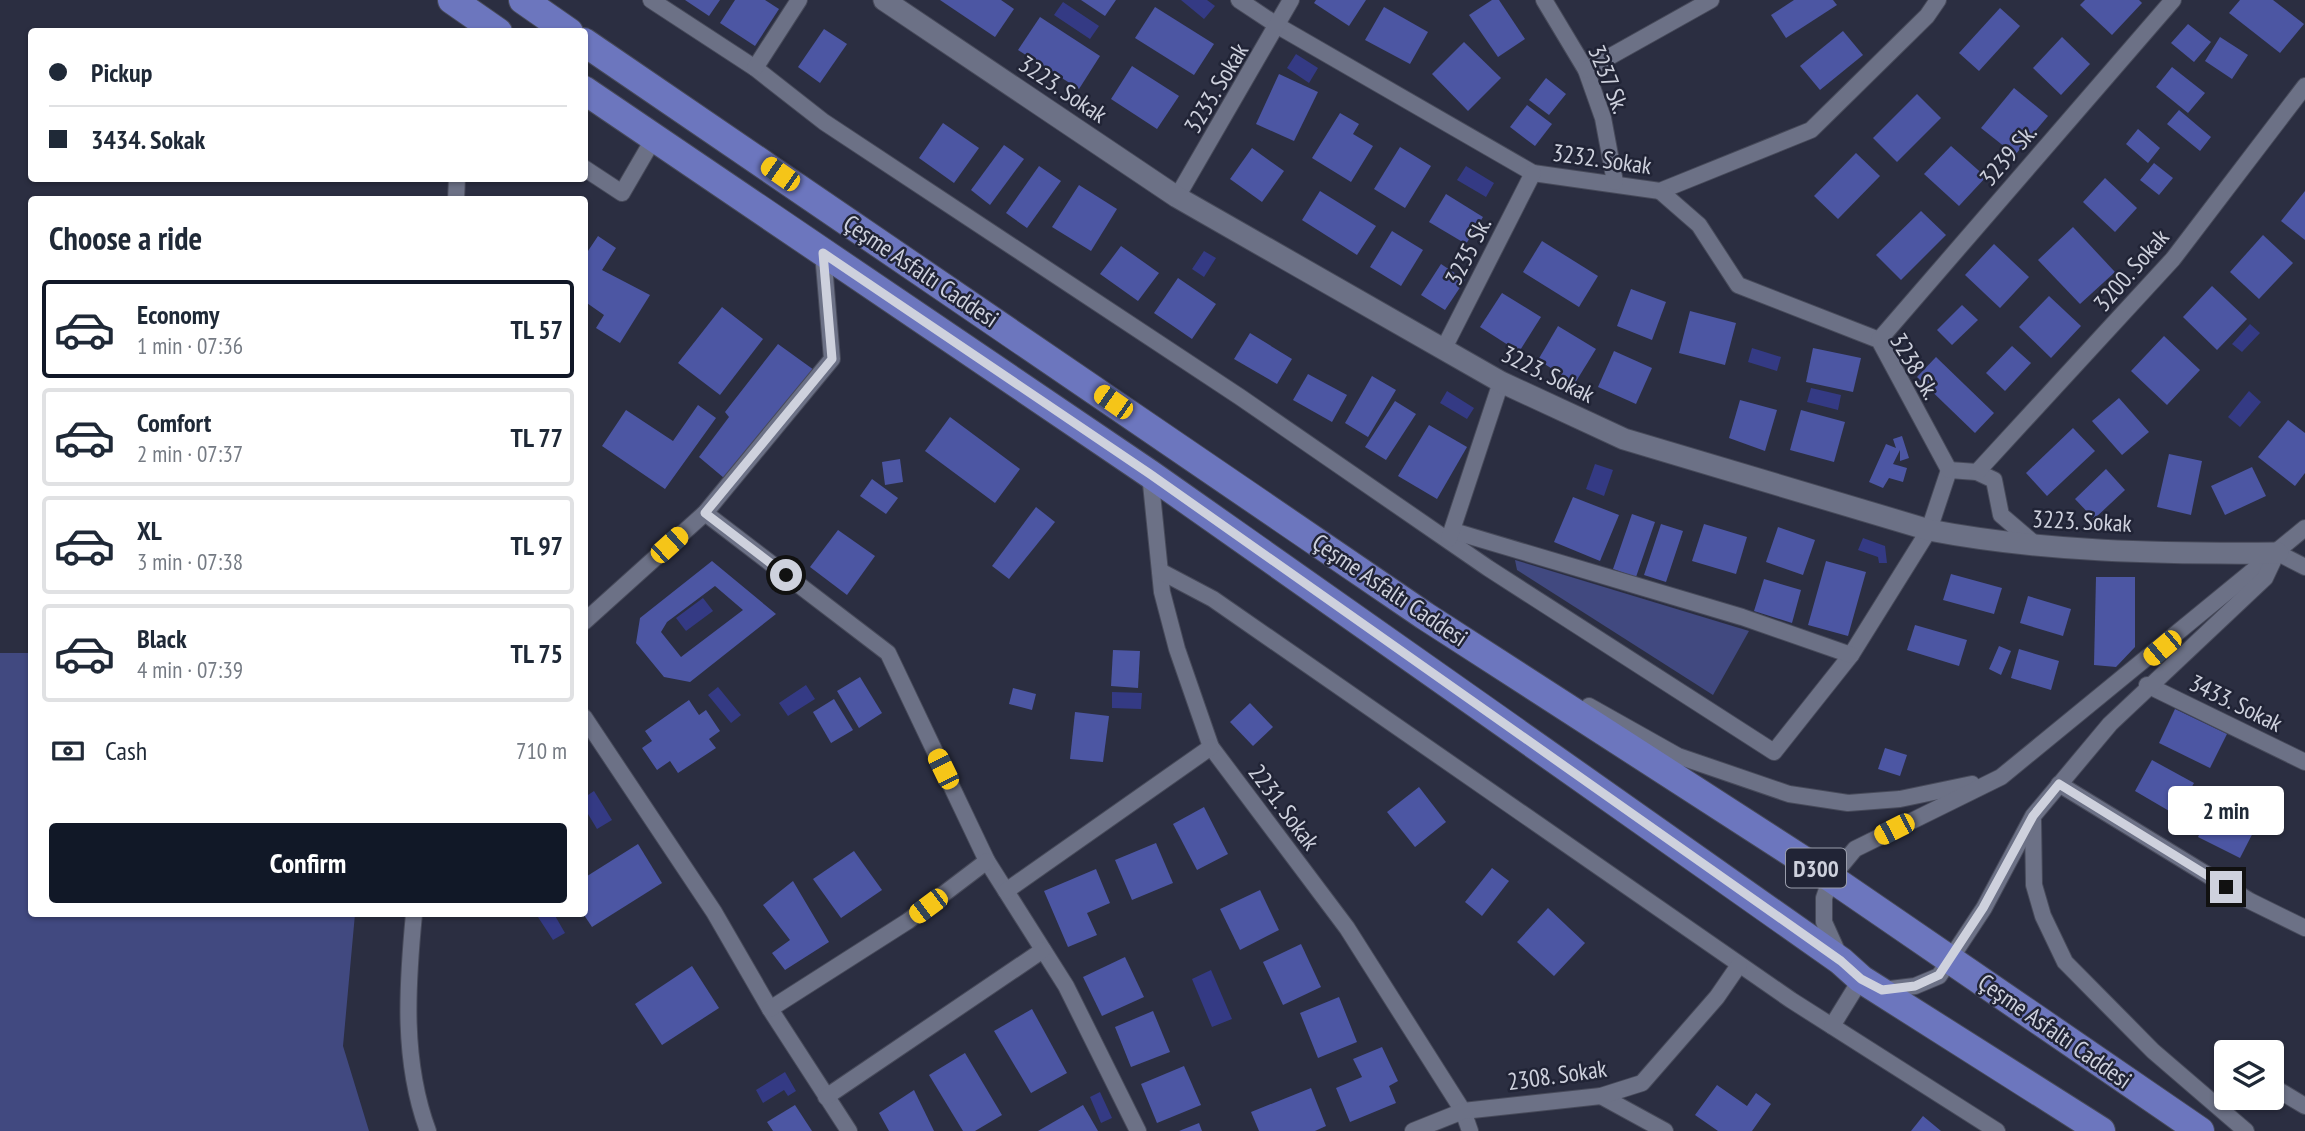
<!DOCTYPE html>
<html lang="en">
<head>
<meta charset="utf-8">
<style>
  body { margin:0; font-family:"PT Sans Narrow",sans-serif; background:#f2f2f3; color:#1f2937; height:100vh; display:flex; flex-direction:column; font-size:26px; white-space:nowrap }
  * { box-sizing:border-box; margin:0 }
  p { font-size:23px; color:#747a83 }
  .icon { flex:none; width:38px; height:38px; fill:none; stroke:currentColor; stroke-width:2; stroke-linecap:round; stroke-linejoin:round }
  .map { position:relative; flex:1; overflow:hidden }
  .details { position:absolute; left:28px; top:196px; width:560px; height:721px; display:flex; flex-direction:column; background:#fff; border-radius:7px; box-shadow:0 2px 5px #0004 }
  .details>* { flex:none }
  .banner { position:absolute; left:28px; top:28px; width:560px; height:154px; border-radius:7px; box-shadow:0 2px 5px #0004; display:grid; align-content:center; height:154px; padding:0 21px; background:#fff }
  .buttons { position:absolute; left:2214px; top:1040px; display:grid; gap:14px }
  .buttons a { display:grid; place-items:center; width:70px; height:70px; border-radius:7px; background:#fff; box-shadow:0 2px 5px #0004; font-size:35px }
  .end { position:absolute; width:32px; height:32px; margin:-16px; border:9px solid #ced1dd; background:#111; box-shadow:0 0 0 4px #111 }
  .from { border-radius:50% }
  .bubble { position:absolute; height:49px; border-radius:7px; background:#fff; box-shadow:0 2px 5px #0004; font-size:23px; font-weight:800; line-height:49px; text-align:center }
  .car { position:absolute; width:21px; height:42px; margin:-21px -10px; border-radius:9px; box-shadow:0 0 5px 2px #0007; background:linear-gradient(#f5c518 24%,#345 0 40%,#f5c518 0 76%,#345 0 86%,#f5c518 0) }
  .banner b { display:flex; align-items:center; gap:24px; height:66px; font-size:26px }
  .banner b+b { border-top:2px solid #e0e1e3 }
  .banner i { width:18px; height:18px; background:#1f2937 }
  ul { padding:0; list-style:none }
  li { display:flex; align-items:center; gap:21px; height:98px; margin:0 14px 10px; padding:0 7px; border:4px solid #e0e1e3; border-radius:7px }
  li div { flex:1 }
  li b { display:block; font-size:26px }
  li em { font-style:normal; font-weight:800 }
  li.on { border-color:#111827 }
  li>.icon { width:63px; height:63px; stroke-width:1.5 }
  h2 { padding:0 21px; font-size:32px; line-height:84px }
  .pay { display:flex; align-items:center; gap:18px; height:77px; padding:0 21px; font-size:26px }
  .pay p { margin-inline-start:auto }
  .action { display:flex; gap:14px; margin-top:auto; padding:14px 21px }
  .action a { flex:1; height:80px; border-radius:7px; background:#111827; color:#fff; font-size:28px; font-weight:800; line-height:80px; text-align:center }
  .map>svg:first-child { display:block }
</style>
</head>
<body>
<div class="map">
<svg width="2305" height="1131" viewBox="0 0 2305 1131">
  <rect width="100%" height="100%" fill="#2b2e41"/>
  <g fill="#414980">
    <polygon points="1515,560 1749,631 1713,695 1517,570"/>
    <polygon points="0,653 31,653 32,914 355,914 343,1046 369,1131 0,1131"/>
  </g>
  <g fill="#343a84">
    <polygon points="1181,0 1207,0 1215,6 1204,19"/>
    <polygon points="1063,2 1099,26 1090,39 1054,15"/>
    <polygon points="1296,54 1318,68 1309,83 1287,68"/>
    <polygon points="1466,166 1494,183 1486,197 1457,180"/>
    <polygon points="1204,251 1216,258 1204,277 1192,269"/>
    <polygon points="2250,324 2260,333 2242,352 2232,344"/>
    <polygon points="1752,348 1781,357 1777,371 1748,362"/>
    <polygon points="1811,388 1841,395 1838,410 1807,402"/>
    <polygon points="1447,391 1474,408 1467,419 1440,403"/>
    <polygon points="2249,391 2261,402 2240,427 2228,417"/>
    <polygon points="1595,464 1613,470 1604,496 1586,489"/>
    <polygon points="1863,538 1885,546 1887,563 1879,563 1878,557 1858,550"/>
    <polygon points="703,598 713,611 686,631 676,618"/>
    <polygon points="806,685 815,699 788,716 779,703"/>
    <polygon points="718,687 741,715 731,723 708,695"/>
    <polygon points="1112,692 1142,693 1141,709 1112,708"/>
    <polygon points="594,791 612,820 597,829 585,809 585,797"/>
    <polygon points="536,914 554,914 565,933 553,940"/>
    <polygon points="1211,970 1232,1019 1212,1027 1192,979"/>
    <polygon points="785,1072 796,1091 788,1096 784,1090 763,1103 756,1090"/>
    <polygon points="1100,1092 1112,1118 1101,1123 1090,1097"/>
  </g>
  <g fill="#4c56a3" fill-rule="evenodd">
    <polygon points="685,0 720,0 709,16"/>
    <polygon points="735,0 765,0 779,9 755,46 720,23"/>
    <polygon points="940,0 1001,0 1014,9 995,37"/>
    <polygon points="1081,0 1116,0 1105,16"/>
    <polygon points="1316,0 1366,0 1349,26 1314,3"/>
    <polygon points="1492,0 1499,0 1525,39 1498,57 1469,15"/>
    <polygon points="1794,0 1833,0 1837,5 1786,38 1771,15"/>
    <polygon points="2085,0 2139,0 2142,3 2112,35 2080,5"/>
    <polygon points="2240,0 2273,0 2304,24 2280,53 2229,13"/>
    <polygon points="1155,7 1214,44 1194,75 1135,38"/>
    <polygon points="1384,7 1428,32 1410,64 1365,40"/>
    <polygon points="2000,8 2020,26 1979,71 1959,53"/>
    <polygon points="1040,17 1100,56 1079,89 1018,50"/>
    <polygon points="2188,24 2211,42 2194,62 2171,43"/>
    <polygon points="824,29 847,44 820,83 798,67"/>
    <polygon points="1843,31 1863,55 1820,90 1800,66"/>
    <polygon points="2062,37 2090,64 2061,95 2033,68"/>
    <polygon points="2220,37 2248,55 2232,79 2205,61"/>
    <polygon points="1464,42 1501,78 1468,111 1432,74"/>
    <polygon points="1132,66 1179,96 1157,129 1111,99"/>
    <polygon points="2172,67 2205,93 2188,113 2156,87"/>
    <polygon points="1279,74 1318,92 1294,141 1256,124"/>
    <polygon points="1546,78 1566,94 1549,115 1529,100"/>
    <polygon points="2014,88 2048,116 2015,155 1981,128"/>
    <polygon points="1917,94 1941,118 1897,162 1873,138"/>
    <polygon points="1527,105 1552,124 1535,146 1510,127"/>
    <polygon points="2179,110 2211,137 2200,151 2167,124"/>
    <polygon points="1340,113 1359,124 1353,134 1373,146 1351,182 1312,158"/>
    <polygon points="943,123 979,148 954,183 919,158"/>
    <polygon points="2138,129 2160,148 2148,163 2126,144"/>
    <polygon points="1004,145 1024,159 990,205 971,190"/>
    <polygon points="1951,146 1986,177 1959,206 1924,174"/>
    <polygon points="1400,147 1431,166 1405,208 1374,189"/>
    <polygon points="1252,148 1284,171 1262,202 1230,179"/>
    <polygon points="1856,153 1880,176 1838,219 1814,196"/>
    <polygon points="2154,163 2173,178 2159,195 2140,180"/>
    <polygon points="1039,166 1061,181 1027,228 1006,213"/>
    <polygon points="2105,178 2137,208 2115,232 2083,202"/>
    <polygon points="1079,185 1117,209 1091,251 1052,227"/>
    <polygon points="1320,191 1376,226 1357,255 1302,220"/>
    <polygon points="2305,191 2305,240 2281,221"/>
    <polygon points="1446,194 1483,217 1466,244 1429,222"/>
    <polygon points="1921,211 1946,235 1901,280 1876,255"/>
    <polygon points="2073,227 2115,272 2080,304 2038,260"/>
    <polygon points="1392,231 1423,250 1401,286 1370,267"/>
    <polygon points="2263,235 2293,263 2259,299 2230,272"/>
    <polygon points="598,236 616,248 602,270 650,295 620,343 596,328 604,315 584,301 584,257"/>
    <polygon points="1542,241 1598,276 1579,307 1523,272"/>
    <polygon points="1994,244 2029,277 2000,308 1965,275"/>
    <polygon points="1121,246 1159,273 1138,301 1100,274"/>
    <polygon points="1441,264 1465,280 1445,310 1421,295"/>
    <polygon points="1178,278 1216,304 1192,339 1154,313"/>
    <polygon points="2212,286 2247,319 2217,350 2183,317"/>
    <polygon points="1631,289 1666,302 1652,340 1617,326"/>
    <polygon points="1502,293 1541,317 1519,352 1480,327"/>
    <polygon points="2049,296 2081,326 2051,358 2019,327"/>
    <polygon points="1962,305 1978,320 1952,345 1937,330"/>
    <polygon points="722,307 763,339 720,395 678,363"/>
    <polygon points="1690,311 1736,323 1725,365 1679,353"/>
    <polygon points="1558,326 1596,349 1575,383 1538,360"/>
    <polygon points="1250,333 1292,359 1277,384 1234,359"/>
    <polygon points="2164,336 2200,370 2167,405 2131,371"/>
    <polygon points="778,344 814,370 724,478 699,457 729,417 725,412"/>
    <polygon points="2012,346 2031,363 2005,391 1986,373"/>
    <polygon points="1813,348 1861,358 1853,392 1806,382"/>
    <polygon points="1614,351 1652,368 1636,404 1598,387"/>
    <polygon points="1936,357 1994,413 1975,433 1917,377"/>
    <polygon points="1308,374 1347,395 1332,422 1293,400"/>
    <polygon points="1372,376 1396,390 1368,437 1345,423"/>
    <polygon points="2119,398 2149,432 2122,455 2092,421"/>
    <polygon points="1740,400 1777,410 1765,451 1729,438"/>
    <polygon points="1395,401 1416,414 1386,460 1365,447"/>
    <polygon points="698,405 716,418 665,489 602,446 626,410 673,441"/>
    <polygon points="1801,410 1845,422 1834,462 1790,450"/>
    <polygon points="950,417 1020,469 995,503 925,451"/>
    <polygon points="2288,420 2305,433 2305,473 2295,486 2258,457"/>
    <polygon points="1429,425 1467,447 1437,499 1398,476"/>
    <polygon points="2073,428 2095,451 2047,496 2026,473"/>
    <polygon points="1902,436 1909,458 1900,461 1900,450 1893,464 1907,468 1903,482 1889,478 1883,488 1869,482 1886,444 1896,448 1893,439"/>
    <polygon points="2169,454 2202,461 2191,515 2157,507"/>
    <polygon points="900,459 903,482 885,485 882,462"/>
    <polygon points="2252,467 2266,496 2225,515 2211,486"/>
    <polygon points="2106,469 2125,490 2094,519 2075,499"/>
    <polygon points="872,479 898,498 886,514 860,496"/>
    <polygon points="1573,497 1619,515 1600,561 1554,542"/>
    <polygon points="1036,507 1055,522 1009,579 992,566"/>
    <polygon points="1632,514 1655,522 1636,577 1613,569"/>
    <polygon points="1661,524 1683,531 1666,582 1644,575"/>
    <polygon points="1704,524 1747,537 1736,574 1692,561"/>
    <polygon points="1778,527 1815,540 1803,575 1766,562"/>
    <polygon points="838,530 875,556 847,595 810,567"/>
    <path d="M712 561 776 614 690 682 664 677 636 643 640 618ZM715 586 743 610 681 657 661 632 667 622Z"/>
    <polygon points="1826,561 1866,572 1848,636 1808,625"/>
    <polygon points="1951,574 2002,588 1994,614 1943,600"/>
    <polygon points="2096,577 2135,577 2135,647 2116,667 2094,665"/>
    <polygon points="1764,579 1801,590 1792,623 1754,611"/>
    <polygon points="2028,596 2071,609 2063,636 2020,623"/>
    <polygon points="1915,625 1967,640 1959,666 1907,650"/>
    <polygon points="1999,646 2011,651 2001,675 1989,669"/>
    <polygon points="2019,649 2059,661 2051,690 2011,678"/>
    <polygon points="1113,650 1140,651 1138,688 1111,686"/>
    <polygon points="860,677 882,713 859,728 837,691"/>
    <polygon points="1013,688 1036,694 1032,710 1009,704"/>
    <polygon points="834,699 853,730 831,743 813,712"/>
    <polygon points="689,700 699,715 706,710 720,731 709,739 716,748 678,773 670,761 657,770 642,748 652,741 645,731"/>
    <polygon points="1250,703 1273,727 1253,746 1230,722"/>
    <polygon points="2175,709 2227,734 2210,768 2159,743"/>
    <polygon points="1075,712 1109,716 1103,762 1070,759"/>
    <polygon points="1885,748 1907,755 1900,776 1878,769"/>
    <polygon points="2152,760 2194,783 2176,815 2135,791"/>
    <polygon points="1419,787 1446,822 1415,847 1387,812"/>
    <polygon points="2217,800 2259,821 2240,858 2198,837"/>
    <polygon points="1204,807 1228,854 1197,870 1173,824"/>
    <polygon points="1156,843 1173,883 1132,900 1115,860"/>
    <polygon points="638,844 662,883 592,927 584,915 584,878"/>
    <polygon points="854,851 882,890 841,918 813,879"/>
    <polygon points="1492,868 1509,881 1482,916 1465,902"/>
    <polygon points="1096,869 1110,903 1087,913 1097,935 1068,947 1044,891"/>
    <polygon points="793,881 829,942 785,970 772,953 790,940 763,905"/>
    <polygon points="1260,890 1279,930 1240,950 1220,909"/>
    <polygon points="1548,908 1585,943 1554,976 1517,942"/>
    <polygon points="1301,944 1321,987 1283,1005 1263,962"/>
    <polygon points="1125,957 1144,997 1102,1016 1083,977"/>
    <polygon points="692,966 719,1008 662,1045 635,1004"/>
    <polygon points="1339,997 1357,1042 1318,1058 1300,1013"/>
    <polygon points="1032,1009 1067,1073 1031,1093 994,1031"/>
    <polygon points="1153,1011 1170,1052 1131,1067 1115,1027"/>
    <polygon points="1382,1047 1398,1081 1389,1086 1396,1103 1350,1122 1336,1088 1362,1077 1353,1059"/>
    <polygon points="965,1053 1002,1115 975,1131 963,1131 929,1075"/>
    <polygon points="1184,1066 1201,1105 1157,1123 1141,1084"/>
    <polygon points="1717,1085 1747,1106 1756,1093 1771,1104 1752,1131 1718,1131 1695,1115"/>
    <polygon points="1311,1088 1326,1126 1315,1131 1259,1131 1251,1112"/>
    <polygon points="914,1090 934,1131 889,1131 879,1113"/>
    <polygon points="795,1105 812,1131 773,1131 767,1122"/>
    <polygon points="1083,1105 1098,1131 1038,1131"/>
    <polygon points="1923,1116 1941,1131 1911,1131"/>
    <polygon points="1199,1123 1202,1131 1179,1131"/>
  </g>
  <g fill="none" stroke-linecap="round" stroke-linejoin="round">
    <g stroke="#474a5a" stroke-width="18">
      <g id="minor">
        <polyline points="651,0 755,68 824,122 1240,397 1488,568 1774,752 1851,655 1929,530 1949,470 1977,472 1994,480 2001,515 2036,545"/>
        <polyline points="1239,0 1278,26 1533,173 1660,191 1811,130 1927,16 1938,0"/>
        <polyline points="1544,0 1586,70 1603,118 1615,182"/>
        <polyline points="755,68 799,0"/>
        <polyline points="1586,70 1711,0"/>
        <polyline points="584,168 622,193 654,138"/>
        <polyline points="1660,191 1699,225 1738,285 1879,340 1949,470"/>
        <polyline points="1177,197 1291,0"/>
        <polyline points="456,200 457,178"/>
        <polyline points="1879,340 2173,0"/>
        <polyline points="1443,350 1533,173"/>
        <polyline points="1977,472 2173,259 2305,86"/>
        <polyline points="1150,474 1162,592 1177,649 1211,747 1347,928 1463,1111 1470,1131"/>
        <polyline points="705,513 888,653 987,861 1066,986 1138,1131"/>
        <polyline points="1453,531 1742,617 1851,655"/>
        <polyline points="1449,539 1501,382"/>
        <polyline points="2278,553 2305,567"/>
        <polyline points="1160,571 1213,599 1791,1000 1997,1131"/>
        <polyline points="584,622 705,513 832,359 823,253"/>
        <polyline points="2147,685 2305,762"/>
        <polyline points="1589,706 1678,756 1789,794 1848,803 1900,799 1972,784"/>
        <polyline points="584,717 714,912 770,1009 849,1131"/>
        <polyline points="2059,784 2250,901 2305,928"/>
        <polyline points="2033,820 2034,885 2043,916 2065,962 2153,1051 2246,1131"/>
        <polyline points="1006,891 1211,747"/>
        <path d="M414 914C407 987 402 1061 428 1131"/>
        <polyline points="1838,953 1824,922 1824,898 1831,878 1855,849 2001,777 2305,528"/>
        <polyline points="1882,990 1915,986 1939,976 1984,908 2033,816 2110,724 2265,578 2273,561"/>
        <polyline points="770,1009 908,921 987,861"/>
        <polyline points="1832,1026 1861,979"/>
        <polyline points="2280,1091 2305,1106"/>
        <polyline points="1601,1096 1665,1131"/>
        <polyline points="826,1097 1043,950"/>
        <polyline points="1413,1131 1463,1111 1601,1096 1642,1083 1717,997 1739,965"/>
      </g>
    </g>
    <g stroke="#474a5a" stroke-width="23">
      <path id="tertiary" d="M884 0 1177 197 1501 382 1624 439 1929 530C2043 552 2162 554 2278 553"/>
    </g>
    <g stroke="#474a5a" stroke-width="30">
      <g id="trunk">
        <polyline points="452,0 498,32"/>
        <polyline points="523,0 569,32"/>
        <polyline points="584,42 1425,616 1831,878 2200,1131"/>
        <polyline points="584,90 1150,474 1841,961 1861,979 2101,1131"/>
      </g>
    </g>
    <use href="#minor" stroke="#6c7186" stroke-width="16"/>
    <use href="#tertiary" stroke="#6c7186" stroke-width="21"/>
    <use href="#trunk" stroke="#6c76be" stroke-width="28"/>
  </g>
  <g fill="none" stroke-linecap="round" stroke-linejoin="round">
    <polyline stroke="#ced1dd" stroke-width="9" points="786,575 705,513 832,359 823,253 1150,474 1841,961 1861,979 1882,990 1915,986 1939,975 1983,908 2033,816 2059,784 2226,887"/>
  </g>
  <g text-anchor="middle" dominant-baseline="central" stroke-width="5" stroke-linejoin="round" paint-order="stroke">
    <rect fill="#212436" stroke="#9a9dab" stroke-width="2" x="1786" y="848.5" width="60" height="39" rx="5"/>
    <g font-size="23" font-weight="bold" fill="#ced1dd">
      <text x="1816" y="868">D300</text>
    </g>
    <g font-size="24" fill="#ced1dd" stroke="#212436">
      <text transform="translate(1609 79) rotate(68)">3237 Sk.</text>
      <text transform="translate(1216 88) rotate(-59)">3233. Sokak</text>
      <text transform="translate(1063 89) rotate(34)">3223. Sokak</text>
      <text transform="translate(2008 155) rotate(-49)">3239 Sk.</text>
      <text transform="translate(1602 159) rotate(8)">3232. Sokak</text>
      <text transform="translate(1468 251) rotate(-63)">3235 Sk.</text>
      <text transform="translate(2131 270) rotate(-49)">3200. Sokak</text>
      <text transform="translate(921 271) rotate(34)">Çeşme Asfaltı Caddesi</text>
      <text transform="translate(1915 366) rotate(59)">3238 Sk.</text>
      <text transform="translate(1548 374) rotate(26)">3223. Sokak</text>
      <text transform="translate(2082 521) rotate(3)">3223. Sokak</text>
      <text transform="translate(1390 590) rotate(34)">Çeşme Asfaltı Caddesi</text>
      <text transform="translate(2236 703) rotate(26)">3433. Sokak</text>
      <text transform="translate(1284 807) rotate(53)">2231. Sokak</text>
      <text transform="translate(2055 1031) rotate(35)">Çeşme Asfaltı Caddesi</text>
      <text transform="translate(1557 1075) rotate(-8)">2308. Sokak</text>
    </g>
  </g>
</svg>
<div class="buttons">
<a><svg class="icon" aria-label="layers" viewBox="0 0 24 24"><path d="M12 4l9 5-9 5-9-5zM3 14l9 5 9-5"/></svg></a>
</div>
<i class="end from" style="left:786px;top:575px"></i>
<i class="end" style="left:2226px;top:887px"></i>
<div class="bubble" style="left:2168px;top:786px;width:116px">2 min</div>
<i class="car" style="left:780px;top:174px;rotate:305deg"></i>
<i class="car" style="left:1113px;top:402px;rotate:305deg"></i>
<i class="car" style="left:669px;top:545px;rotate:48deg"></i>
<i class="car" style="left:2162px;top:648px;rotate:230deg"></i>
<i class="car" style="left:943px;top:769px;rotate:334deg"></i>
<i class="car" style="left:1894px;top:829px;rotate:243deg"></i>
<i class="car" style="left:928px;top:906px;rotate:233deg"></i>
<div class="banner">
<b><i class="from"></i>Pickup</b>
<b><i></i>3434. Sokak</b>
</div>
<section class="details">
<h2>Choose a ride</h2>
<ul>
<li class="on"><svg class="icon" aria-label="car" viewBox="0 0 24 24"><path d="M5 17H2v-5l4-1 3-4h7l3 4 3 1v5h-3M9 17h6M6 11h13"/><circle cx="7" cy="17" r="2"/><circle cx="17" cy="17" r="2"/></svg><div><b>Economy</b><p>1 min · 07:36</p></div><em>TL 57</em></li>
<li><svg class="icon" aria-label="car" viewBox="0 0 24 24"><path d="M5 17H2v-5l4-1 3-4h7l3 4 3 1v5h-3M9 17h6M6 11h13"/><circle cx="7" cy="17" r="2"/><circle cx="17" cy="17" r="2"/></svg><div><b>Comfort</b><p>2 min · 07:37</p></div><em>TL 77</em></li>
<li><svg class="icon" aria-label="car" viewBox="0 0 24 24"><path d="M5 17H2v-5l4-1 3-4h7l3 4 3 1v5h-3M9 17h6M6 11h13"/><circle cx="7" cy="17" r="2"/><circle cx="17" cy="17" r="2"/></svg><div><b>XL</b><p>3 min · 07:38</p></div><em>TL 97</em></li>
<li><svg class="icon" aria-label="car" viewBox="0 0 24 24"><path d="M5 17H2v-5l4-1 3-4h7l3 4 3 1v5h-3M9 17h6M6 11h13"/><circle cx="7" cy="17" r="2"/><circle cx="17" cy="17" r="2"/></svg><div><b>Black</b><p>4 min · 07:39</p></div><em>TL 75</em></li>
</ul>
<div class="pay"><svg class="icon" aria-label="cash" viewBox="0 0 24 24"><path d="M3 7h18v10H3z"/><circle cx="12" cy="12" r="2"/></svg>Cash<p>710 m</p></div>
<div class="action"><a>Confirm</a></div>
</section>
</div>
</body>
</html>
